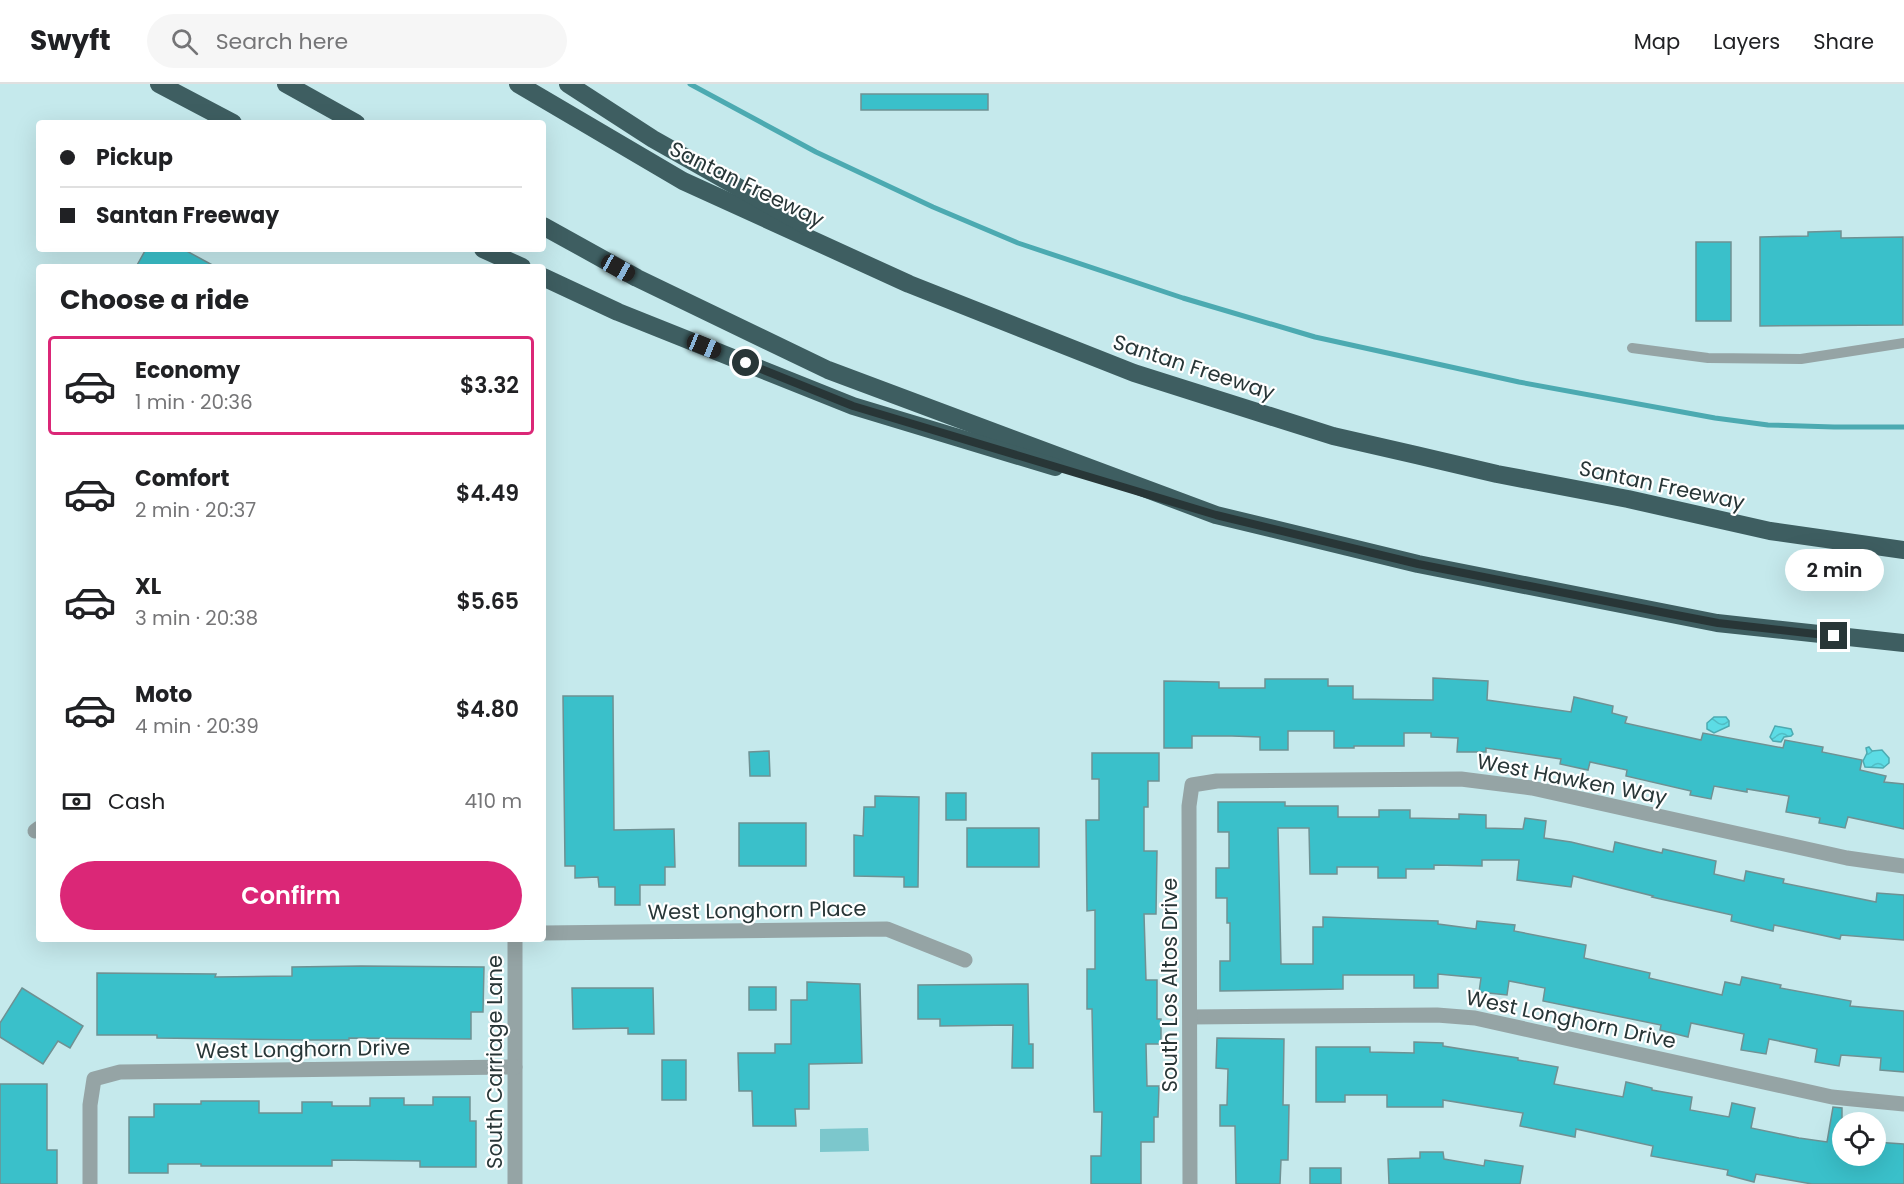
<!DOCTYPE html>
<html lang="en">
<head>
<meta charset="utf-8">
<style>
  body { margin:0; font-family:Poppins,sans-serif; background:#f6f6f6; color:#202124; height:100vh; display:flex; flex-direction:column; font-size:22px; white-space:nowrap }
  * { box-sizing:border-box; margin:0 }
  p { font-size:20px; color:#757577 }
  .icon { flex:none; width:33px; height:33px; fill:none; stroke:currentColor; stroke-width:2; stroke-linecap:round; stroke-linejoin:round }
  .map { position:relative; flex:1; overflow:hidden }
  .details { position:absolute; left:36px; top:180px; width:510px; height:678px; display:flex; flex-direction:column; background:#fff; border-radius:6px; box-shadow:0 6px 24px #0002 }
  .details>* { flex:none }
  .hud { position:absolute; left:36px; top:36px; width:510px; height:132px; border-radius:6px; box-shadow:0 6px 24px #0002; display:grid; align-content:center; height:132px; padding:0 24px; background:#fff }
  .controls { position:absolute; left:1832px; top:1028px; display:grid; gap:12px }
  .controls a { display:grid; place-items:center; width:54px; height:54px; border-radius:50%; background:#fff; box-shadow:0 6px 24px #0002; font-size:30px }
  .end { position:absolute; width:27px; height:27px; margin:-14px; border:8px solid #283637; background:#fff; box-shadow:0 0 0 3px #fff }
  .from { border-radius:50% }
  .bubble { position:absolute; height:42px; border-radius:21px; background:#fff; box-shadow:0 6px 24px #0002; font-size:20px; font-weight:600; line-height:42px; text-align:center }
  .car { position:absolute; width:18px; height:36px; margin:-18px -9px; border-radius:8px; box-shadow:0 0 4px 2px #0007; background:linear-gradient(#222 24%,#8ab4d8 0 40%,#222 0 76%,#8ab4d8 0 86%,#222 0) }
  .hud b { display:flex; align-items:center; gap:21px; height:57px; font-size:22px }
  .hud b+b { border-top:2px solid #e0e0e0 }
  .hud i { width:15px; height:15px; background:#202124 }
  ul { padding:0; list-style:none }
  li { display:flex; align-items:center; gap:18px; height:99px; margin:0 12px 9px; padding:0 12px; border:3px solid transparent; border-radius:6px }
  li div { flex:1 }
  li b { display:block; font-size:22px }
  li em { font-style:normal; font-weight:600 }
  li.active { border-color:#db2777 }
  li>.icon { width:54px; height:54px; stroke-width:1.5 }
  h2 { padding:0 24px; font-size:27px; line-height:72px }
  .pay { display:flex; align-items:center; gap:15px; height:66px; padding:0 24px; font-size:22px }
  .pay p { margin-inline-start:auto }
  .action { display:flex; gap:12px; margin-top:auto; padding:12px 24px }
  .action a { flex:1; height:69px; border-radius:36px; background:#db2777; color:#fff; font-size:24px; font-weight:600; line-height:69px; text-align:center }
  header { display:flex; align-items:center; gap:36px; box-sizing:border-box; height:84px; padding:0 30px; background:#fff; border-bottom:2px solid #e0e0e0 }
  header strong { font-size:28px }
  nav { display:flex; gap:33px; margin-inline-start:auto; font-size:21px }
  .search { width:420px; height:54px; background:#f6f6f6; display:flex; align-items:center; gap:15px; box-sizing:border-box; padding:0 21px; border-radius:33px; color:#757577; font-size:22px }
  .map>svg:first-child { display:block }
</style>
</head>
<body>
<header>
<strong>Swyft</strong>
<div class="search"><svg class="icon" aria-label="search" viewBox="0 0 24 24"><circle cx="10" cy="10" r="6"/><path d="M15 15l6 6"/></svg>Search here</div>
<nav><a>Map</a><a>Layers</a><a>Share</a></nav>
</header>
<div class="map">
<svg width="1904" height="1100" viewBox="0 0 1904 1100">
  <defs>
    <pattern id="water-waves" width="16" height="10" patternUnits="userSpaceOnUse" patternTransform="scale(1.5)"><rect width="16" height="10" fill="#5cdce5"/><path d="M0 5q4-4 8 0t8 0" fill="none" stroke="#50bdc5"/></pattern>
  </defs>
  <rect width="100%" height="100%" fill="#c5e9ec"/>
  <polygon fill="#7cc7cc" points="868,1044 869,1067 820,1068 820,1045"/>
  <g fill="url(#water-waves)" stroke="#4caab1" stroke-width="1.5">
    <polygon points="1714,633 1726,633 1729,637 1729,642 1714,649 1707,645 1707,639"/>
    <polygon points="1775,642 1791,645 1793,650 1791,652 1784,653 1781,658 1773,657 1770,653"/>
    <polygon points="1869,663 1872,667 1882,666 1889,674 1889,679 1883,684 1865,683 1863,677 1867,669 1866,664"/>
  </g>
  <g fill="none" stroke-linecap="round" stroke-linejoin="round">
    <polyline stroke="#4caab1" stroke-width="5" points="690,0 816,68 933,123 1018,159 1183,214 1315,253 1519,298 1715,334 1768,341 1834,343 1904,343"/>
  </g>
  <g fill="#3ac0ca" stroke="#6f9193" stroke-width="1.5">
    <rect x="861" y="10" width="127" height="16"/>
    <polygon points="1841,147 1841,154 1903,153 1903,241 1760,242 1760,153 1808,152 1808,148"/>
    <rect x="1696" y="158" width="35" height="79"/>
    <polygon points="146,165 183,165 216,183 136,183"/>
    <polygon points="1433,594 1488,597 1487,616 1571,628 1574,613 1613,622 1612,629 1627,633 1625,639 1701,656 1703,649 1783,664 1785,656 1823,663 1822,668 1862,676 1860,686 1886,692 1884,698 1904,700 1904,745 1848,733 1845,744 1819,739 1820,734 1786,728 1789,712 1747,705 1747,708 1714,702 1711,715 1690,711 1691,707 1626,692 1627,686 1590,678 1588,686 1560,680 1561,675 1486,664 1486,668 1457,668 1458,654 1431,653 1431,649 1404,649 1404,662 1354,662 1354,664 1334,664 1334,647 1288,647 1288,666 1260,666 1260,653 1232,652 1192,652 1192,664 1164,664 1164,597 1219,598 1219,604 1265,604 1265,595 1328,595 1328,602 1353,602 1353,615 1433,616"/>
    <polygon points="563,612 613,612 614,746 674,745 675,783 665,783 665,801 640,801 640,821 615,821 615,803 599,803 598,793 575,794 575,782 565,782"/>
    <polygon points="769,667 770,692 750,692 749,668"/>
    <polygon points="1092,669 1159,669 1159,697 1148,697 1148,723 1144,723 1144,767 1157,767 1156,830 1144,830 1146,896 1157,896 1157,935 1161,935 1161,960 1146,960 1147,1002 1159,1002 1158,1033 1154,1033 1154,1058 1141,1058 1141,1100 1091,1100 1091,1072 1101,1072 1102,1028 1094,1028 1092,925 1087,925 1087,885 1095,885 1095,826 1087,827 1086,736 1099,736 1099,695 1092,695"/>
    <rect x="946" y="709" width="20" height="27"/>
    <polygon points="875,712 919,713 918,803 904,803 904,793 854,792 854,751 863,752 864,723 875,723"/>
    <polygon points="1218,718 1285,718 1285,722 1338,722 1338,733 1379,733 1379,726 1410,726 1410,734 1459,735 1459,730 1486,731 1486,744 1523,745 1525,734 1546,737 1544,754 1571,758 1613,768 1615,758 1662,769 1663,765 1716,777 1714,790 1744,797 1746,787 1784,795 1783,799 1876,818 1877,809 1904,811 1904,856 1841,851 1840,855 1774,841 1773,847 1731,837 1732,831 1652,813 1653,812 1573,792 1571,803 1517,796 1519,776 1482,776 1482,782 1434,781 1434,785 1406,785 1406,794 1378,794 1378,783 1337,783 1337,790 1310,790 1309,744 1278,744 1281,880 1313,880 1313,843 1323,843 1323,833 1438,837 1438,840 1476,845 1477,837 1515,841 1514,847 1586,861 1584,874 1650,889 1649,894 1722,911 1725,898 1740,901 1742,893 1781,901 1780,904 1851,917 1850,922 1904,927 1904,988 1880,986 1881,974 1841,971 1839,982 1815,978 1817,965 1769,955 1766,970 1741,966 1744,950 1691,939 1688,953 1660,946 1661,941 1543,917 1545,904 1509,897 1507,911 1479,908 1481,894 1438,890 1438,904 1414,904 1414,891 1343,891 1343,905 1220,907 1220,877 1230,877 1230,839 1227,839 1227,814 1216,814 1216,784 1229,784 1229,748 1218,748"/>
    <rect x="739" y="739" width="67" height="43"/>
    <rect x="967" y="744" width="72" height="39"/>
    <polygon points="361,882 484,883 483,928 471,928 471,955 349,954 349,956 303,956 157,954 157,951 97,951 97,889 216,890 215,893 292,892 292,883"/>
    <polygon points="807,898 860,900 862,979 809,980 809,1025 795,1025 796,1042 753,1042 752,1007 739,1007 738,969 775,969 775,960 791,960 791,916 807,916"/>
    <polygon points="1028,900 1029,960 1033,960 1033,984 1012,984 1013,941 940,942 940,935 918,935 918,901"/>
    <rect x="749" y="903" width="27" height="23"/>
    <polygon points="22,904 83,942 70,964 58,957 43,980 0,953 0,939"/>
    <polygon points="572,904 653,904 654,950 628,950 628,944 573,945"/>
    <polygon points="1217,954 1284,955 1283,1021 1289,1021 1288,1076 1281,1076 1280,1100 1236,1100 1235,1042 1220,1042 1220,1021 1227,1021 1228,985 1216,984"/>
    <polygon points="1414,958 1443,959 1443,962 1518,974 1518,976 1558,983 1554,1000 1623,1013 1626,998 1652,1004 1652,1006 1692,1013 1690,1026 1729,1033 1732,1019 1755,1024 1751,1044 1799,1054 1827,1058 1833,1023 1842,1024 1842,1071 1875,1071 1875,1058 1904,1060 1904,1100 1812,1100 1756,1090 1754,1098 1727,1091 1728,1086 1651,1072 1653,1062 1576,1045 1575,1053 1520,1042 1523,1029 1443,1016 1443,1023 1387,1023 1387,1011 1345,1011 1345,1018 1316,1018 1316,963 1370,963 1370,968 1414,969"/>
    <rect x="662" y="976" width="24" height="40"/>
    <polygon points="0,1000 47,1000 47,1066 57,1066 57,1100 0,1100"/>
    <polygon points="433,1013 470,1013 470,1037 476,1037 476,1083 420,1083 420,1077 332,1076 332,1082 201,1082 201,1080 168,1080 168,1089 129,1089 129,1033 154,1033 154,1020 201,1020 201,1017 259,1017 259,1029 302,1029 302,1018 332,1018 332,1022 370,1022 370,1014 404,1014 404,1021 433,1021"/>
    <polygon points="1420,1068 1443,1068 1444,1075 1484,1082 1485,1076 1523,1082 1520,1100 1389,1100 1388,1075 1420,1074"/>
    <rect x="1310" y="1084" width="31" height="16"/>
  </g>
  <g fill="none" stroke-linecap="round" stroke-linejoin="round">
    <polyline stroke="#95a4a5" stroke-width="10" points="1632,264 1708,274 1801,275 1904,259"/>
    <g stroke="#95a4a5" stroke-width="15">
      <polyline points="35,747 39,744"/>
      <polyline points="543,849 887,845 965,876"/>
      <polyline points="515,855 515,1100"/>
      <polyline points="1190,933 1437,931 1475,934 1832,1013 1904,1020"/>
      <polyline points="90,1100 90,1021 94,995 120,988 515,983"/>
      <polyline points="1190,1100 1189,722 1192,701 1217,697 1461,695 1532,704 1847,774 1904,782"/>
    </g>
    <g stroke="#3e5e61" stroke-width="18">
      <polyline points="159,0 233,39"/>
      <polyline points="286,0 356,39"/>
      <polyline points="518,0 683,97 909,200 1134,289 1333,352 1416,371 1497,390 1628,415 1770,447 1904,466"/>
      <polyline points="568,0 653,55 805,141"/>
      <polyline points="543,142 637,194 828,286 1216,431 1418,480 1717,539 1904,559"/>
      <polyline points="483,165 522,183"/>
      <polyline points="543,193 618,228 853,322 1055,383"/>
    </g>
  </g>
  <g fill="none" stroke-linecap="round" stroke-linejoin="round">
    <polyline stroke="#283637" stroke-width="8" points="746,279 853,322 1216,431 1418,480 1671,530 1718,539 1834,552"/>
  </g>
  <g text-anchor="middle" dominant-baseline="central" stroke-width="4.5" stroke-linejoin="round" paint-order="stroke">
    <g font-size="21" fill="#283637" stroke="#fff">
      <text transform="translate(747 100) rotate(26)">Santan Freeway</text>
      <text transform="translate(1194 283) rotate(18)">Santan Freeway</text>
      <text transform="translate(1662 401) rotate(12)">Santan Freeway</text>
      <text transform="translate(1572 695) rotate(11)">West Hawken Way</text>
      <text transform="translate(757 826) rotate(-1)">West Longhorn Place</text>
      <text transform="translate(1169 901) rotate(-90)">South Los Altos Drive</text>
      <text transform="translate(1571 935) rotate(12)">West Longhorn Drive</text>
      <text transform="translate(303 965) rotate(-1)">West Longhorn Drive</text>
      <text transform="translate(494 978) rotate(-90)">South Carriage Lane</text>
    </g>
  </g>
</svg>
<div class="controls">
<a><svg class="icon" aria-label="locate" viewBox="0 0 24 24"><circle cx="12" cy="12" r="6"/><path d="M12 2v4M12 18v4M2 12h4M18 12h4"/></svg></a>
</div>
<i class="end from" style="left:746px;top:279px"></i>
<i class="end" style="left:1834px;top:552px"></i>
<div class="bubble" style="left:1785px;top:465px;width:99px">2 min</div>
<i class="car" style="left:618px;top:184px;rotate:119deg"></i>
<i class="car" style="left:704px;top:262px;rotate:112deg"></i>
<div class="hud">
<b><i class="from"></i>Pickup</b>
<b><i></i>Santan Freeway</b>
</div>
<section class="details">
<h2>Choose a ride</h2>
<ul>
<li class="active"><svg class="icon" aria-label="car" viewBox="0 0 24 24"><path d="M5 17H2v-5l4-1 3-4h7l3 4 3 1v5h-3M9 17h6M6 11h13"/><circle cx="7" cy="17" r="2"/><circle cx="17" cy="17" r="2"/></svg><div><b>Economy</b><p>1 min · 20:36</p></div><em>$3.32</em></li>
<li><svg class="icon" aria-label="car" viewBox="0 0 24 24"><path d="M5 17H2v-5l4-1 3-4h7l3 4 3 1v5h-3M9 17h6M6 11h13"/><circle cx="7" cy="17" r="2"/><circle cx="17" cy="17" r="2"/></svg><div><b>Comfort</b><p>2 min · 20:37</p></div><em>$4.49</em></li>
<li><svg class="icon" aria-label="car" viewBox="0 0 24 24"><path d="M5 17H2v-5l4-1 3-4h7l3 4 3 1v5h-3M9 17h6M6 11h13"/><circle cx="7" cy="17" r="2"/><circle cx="17" cy="17" r="2"/></svg><div><b>XL</b><p>3 min · 20:38</p></div><em>$5.65</em></li>
<li><svg class="icon" aria-label="car" viewBox="0 0 24 24"><path d="M5 17H2v-5l4-1 3-4h7l3 4 3 1v5h-3M9 17h6M6 11h13"/><circle cx="7" cy="17" r="2"/><circle cx="17" cy="17" r="2"/></svg><div><b>Moto</b><p>4 min · 20:39</p></div><em>$4.80</em></li>
</ul>
<div class="pay"><svg class="icon" aria-label="cash" viewBox="0 0 24 24"><path d="M3 7h18v10H3z"/><circle cx="12" cy="12" r="2"/></svg>Cash<p>410 m</p></div>
<div class="action"><a>Confirm</a></div>
</section>
</div>
</body>
</html>
